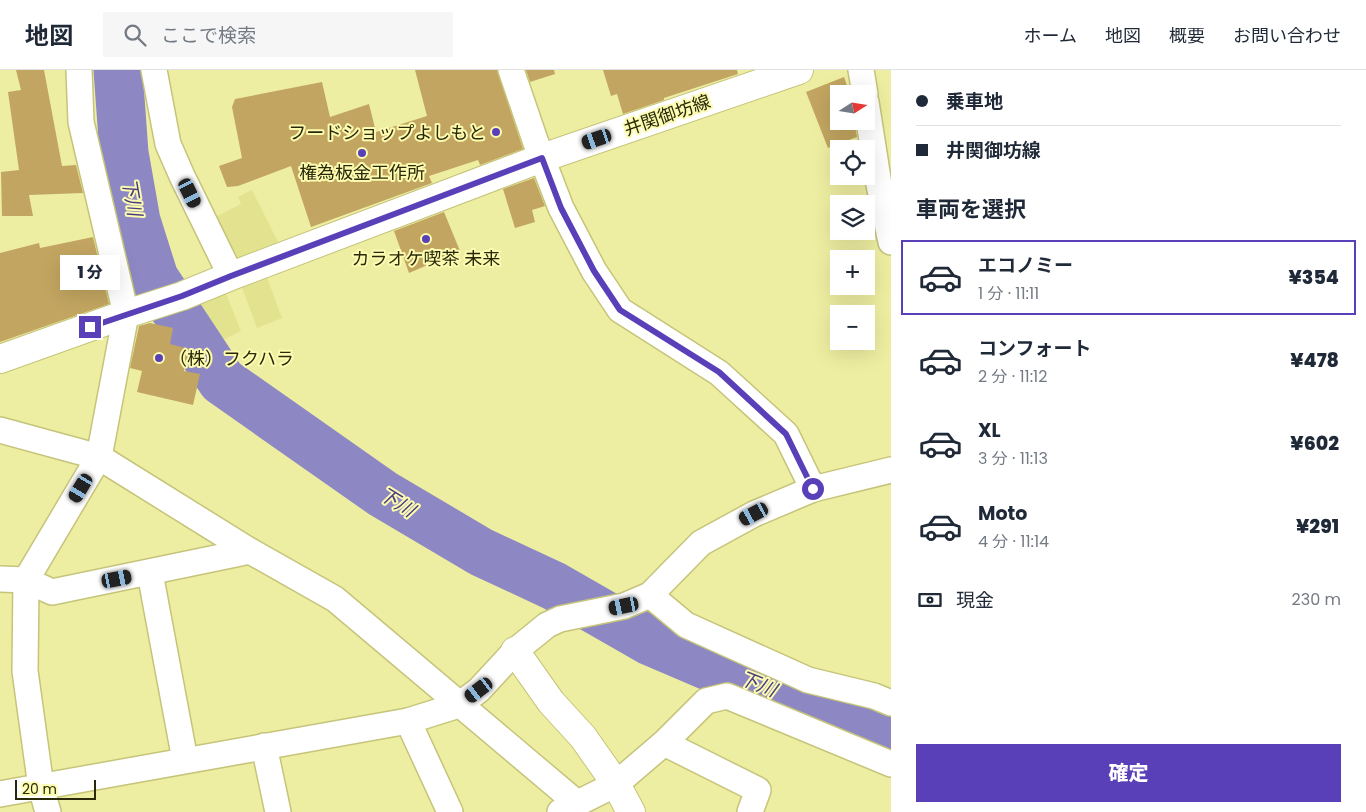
<!DOCTYPE html>
<html lang="ja">
<head>
<meta charset="utf-8">
<style>
  body { margin:0; font-family:Poppins,"Noto Sans JP",sans-serif; background:#f6f6f7; color:#1f2937; height:100vh; display:flex; flex-direction:column; font-size:19px; white-space:nowrap }
  * { box-sizing:border-box; margin:0 }
  p { font-size:16px; color:#747a83 }
  .icon { flex:none; width:28px; height:28px; fill:none; stroke:currentColor; stroke-width:2; stroke-linecap:round; stroke-linejoin:round }
  .map { position:relative; flex:1; overflow:hidden }
  .details { display:flex; flex-direction:column; background:#fff; width:475px }
  .details>* { flex:none }
  .banner { display:grid; align-content:center; height:110px; padding:0 25px; background:#fff }
  .needle { width:32px; rotate:78deg }
  .buttons { position:absolute; left:830px; top:15px; display:grid; gap:10px }
  .buttons a { display:grid; place-items:center; width:45px; height:45px; border-radius:0px; background:#fff; box-shadow:0 5px 20px #0002; font-size:25px }
  .scale { position:absolute; left:15px; bottom:12px; width:81px; box-sizing:border-box; padding-left:5px; border:2px solid #29290a; border-top:0; font-size:14px; line-height:18px; white-space:nowrap; color:#29290a; -webkit-text-stroke:4px #fcfbaf; paint-order:stroke }
  .end { position:absolute; width:22px; height:22px; margin:-11px; border:6px solid #5a40b8; background:#fff; box-shadow:0 0 0 2px #fff }
  .from { border-radius:50% }
  .bubble { position:absolute; height:35px; border-radius:0px; background:#fff; box-shadow:0 5px 20px #0002; font-size:16px; font-weight:800; line-height:35px; text-align:center }
  .car { position:absolute; width:15px; height:30px; margin:-15px -8px; border-radius:6px; box-shadow:0 0 4px 1px #0007; background:linear-gradient(#222 24%,#8ab4d8 0 40%,#222 0 76%,#8ab4d8 0 86%,#222 0) }
  .banner b { display:flex; align-items:center; gap:18px; height:48px; font-size:19px }
  .banner b+b { border-top:1px solid #e0e1e3 }
  .banner i { width:12px; height:12px; background:#1f2937 }
  ul { padding:0; list-style:none }
  li { display:flex; align-items:center; gap:15px; height:75px; margin:0 10px 8px; padding:0 15px; border:2px solid transparent; border-radius:0px }
  li div { flex:1 }
  li b { display:block; font-size:19px }
  li em { font-style:normal; font-weight:800 }
  li.current { border-color:#5a40b8 }
  li>.icon { width:45px; height:45px; stroke-width:1.5 }
  h2 { padding:0 25px; font-size:22px; line-height:60px }
  .pay { display:flex; align-items:center; gap:12px; height:55px; padding:0 25px; font-size:19px }
  .pay p { margin-inline-start:auto }
  .button { display:flex; gap:10px; margin-top:auto; padding:10px 25px }
  .button a { flex:1; height:58px; border-radius:0px; background:#5a40b8; color:#fff; font-size:20px; font-weight:800; line-height:58px; text-align:center }
  header { display:flex; align-items:center; gap:30px; box-sizing:border-box; height:70px; padding:0 25px; background:#fff; border-bottom:1px solid #e0e1e3 }
  header strong { font-size:24px }
  nav { display:flex; gap:28px; margin-inline-start:auto; font-size:18px }
  .search { width:350px; height:45px; background:#f6f6f7; display:flex; align-items:center; gap:12px; box-sizing:border-box; padding:0 18px; border-radius:0px; color:#747a83; font-size:19px }
  main { display:flex; flex:1; min-height:0 }
  .map>svg:first-child { display:block }
</style>
</head>
<body>
<header>
<strong>地図</strong>
<div class="search"><svg class="icon" aria-label="search" viewBox="0 0 24 24"><circle cx="10" cy="10" r="6"/><path d="M15 15l6 6"/></svg>ここで検索</div>
<nav><a>ホーム</a><a>地図</a><a>概要</a><a>お問い合わせ</a></nav>
</header>
<main>
<div class="map">
<svg width="891" height="742" viewBox="0 0 891 742">
  <rect width="100%" height="100%" fill="#eeeea2"/>
  <g fill="#e3e28e">
    <polygon points="252,120 278,172 235,193 213,148 241,134 238,127"/>
    <polygon points="266,205 282,248 257,258 241,215"/>
    <polygon points="224,219 241,261 215,274 187,233"/>
  </g>
  <g fill="none" stroke-linecap="round" stroke-linejoin="round">
    <polyline stroke="#8d88c3" stroke-width="49" points="118,0 124,83 136,151 154,208 222,311 383,424 481,482 554,516 650,571 746,612 891,666"/>
  </g>
  <g fill="#c2a560">
    <polygon points="16,0 44,0 62,96 76,95 83,123 29,125 33,146 2,146 1,102 19,100 8,22 21,20"/>
    <polygon points="415,0 497,0 523,79 480,95 478,90 429,106 432,113 311,157 291,96 238,116 227,117 219,96 242,88 232,37 235,29 322,12 330,47 369,34 376,62 427,46"/>
    <polygon points="526,0 554,0 555,4 530,12"/>
    <polygon points="603,0 737,0 738,4 664,28 664,30 623,44 617,24 611,26"/>
    <polygon points="844,7 850,24 839,24 839,51 854,51 857,67 828,78 806,22"/>
    <polygon points="534,108 545,136 532,140 535,152 515,158 503,119"/>
    <polygon points="444,142 460,181 409,203 394,161"/>
    <polygon points="93,167 109,234 0,272 0,183 39,173 40,178"/>
    <polygon points="150,253 173,258 170,274 189,279 184,301 200,304 193,335 137,322 142,301 130,298 139,256"/>
  </g>
  <g fill="none" stroke-linecap="round" stroke-linejoin="round">
    <g stroke="#c5c47a" stroke-width="28">
      <g id="minor">
        <polyline points="154,0 168,74 182,106 231,206"/>
        <polyline points="511,0 536,73 561,138 594,201 620,240 719,303 786,364 813,419"/>
        <polyline points="861,0 865,24"/>
        <polyline points="866,32 879,115 891,172"/>
        <polyline points="0,360 99,387 250,481"/>
        <polyline points="150,503 185,690"/>
        <polyline points="0,509 26,510 52,522 250,481 335,529 578,734"/>
        <polyline points="650,525 686,555 808,610 874,626 891,633"/>
        <polyline points="408,651 450,742"/>
        <polyline points="664,673 758,720 750,742"/>
        <polyline points="264,676 278,742"/>
        <polyline points="0,724 408,651 459,635 479,620 515,581 547,555 560,549 624,536 650,525 701,473 754,444 813,419 891,400"/>
        <polyline points="48,742 41,717 25,601 26,510 99,387 126,244 81,52 79,0"/>
        <polyline points="560,742 616,714 664,673 706,631 727,626 891,694"/>
      </g>
    </g>
    <g stroke="#c5c47a" stroke-width="30">
      <polyline id="tertiary" points="515,581 551,632 583,667 616,714 631,742"/>
    </g>
    <g stroke="#c5c47a" stroke-width="30">
      <polyline id="secondary" points="0,289 126,244 182,226 231,206 542,88 799,0"/>
    </g>
    <use href="#minor" stroke="#fff" stroke-width="25"/>
    <use href="#tertiary" stroke="#fff" stroke-width="28"/>
    <use href="#secondary" stroke="#fff" stroke-width="28"/>
  </g>
  <g fill="none" stroke-linecap="round" stroke-linejoin="round">
    <polyline stroke="#5a40b8" stroke-width="6" points="90,257 182,226 231,206 542,88 561,138 594,201 620,240 719,302 786,364 813,419"/>
  </g>
  <g fill="#5a40b8" stroke="#fcfbaf" stroke-width="2">
    <circle cx="496" cy="62" r="5"/>
    <circle cx="362" cy="83" r="5"/>
    <circle cx="426" cy="169" r="5"/>
    <circle cx="159" cy="288" r="5"/>
  </g>
  <g text-anchor="middle" dominant-baseline="central" stroke-width="4" stroke-linejoin="round" paint-order="stroke">
    <g font-size="18" fill="#29290a" stroke="#fcfbaf">
      <text transform="translate(667 45) rotate(-19)">井関御坊線</text>
    </g>
    <g font-size="18" fill="#29290a" stroke="#fcfbaf">
      <text x="486" y="62" text-anchor="end">フードショップよしもと</text>
      <text x="362" y="102">権為板金工作所</text>
      <text x="426" y="188">カラオケ喫茶 未来</text>
      <text x="169" y="288" text-anchor="start">（株）フクハラ</text>
    </g>
    <g font-size="19" font-style="italic" fill="#483c84" stroke="#fcfbaf">
      <text transform="translate(132 127) rotate(80)">下川</text>
      <text transform="translate(397 432) rotate(32)">下川</text>
      <text transform="translate(758 614) rotate(22)">下川</text>
    </g>
  </g>
</svg>
<div class="buttons">
<a><svg class="needle" viewBox="-14 -14 28 28"><path d="M0-13l5 13h-10z" fill="#e53935"/><path d="M0 13l5-13h-10z" fill="#747a83"/></svg></a>
<a><svg class="icon" aria-label="locate" viewBox="0 0 24 24"><circle cx="12" cy="12" r="6"/><path d="M12 2v4M12 18v4M2 12h4M18 12h4"/></svg></a>
<a><svg class="icon" aria-label="layers" viewBox="0 0 24 24"><path d="M12 4l9 5-9 5-9-5zM3 14l9 5 9-5"/></svg></a>
<a>+</a>
<a>−</a>
</div>
<div class="scale">20 m</div>
<i class="end from" style="left:813px;top:419px"></i>
<i class="end" style="left:90px;top:257px"></i>
<div class="bubble" style="left:60px;top:185px;width:60px">1 分</div>
<i class="car" style="left:597px;top:69px;rotate:251deg"></i>
<i class="car" style="left:190px;top:123px;rotate:154deg"></i>
<i class="car" style="left:81px;top:418px;rotate:211deg"></i>
<i class="car" style="left:754px;top:444px;rotate:242deg"></i>
<i class="car" style="left:117px;top:509px;rotate:79deg"></i>
<i class="car" style="left:624px;top:536px;rotate:258deg"></i>
<i class="car" style="left:479px;top:620px;rotate:233deg"></i>
</div>
<section class="details">
<div class="banner">
<b><i class="from"></i>乗車地</b>
<b><i></i>井関御坊線</b>
</div>
<h2>車両を選択</h2>
<ul>
<li class="current"><svg class="icon" aria-label="car" viewBox="0 0 24 24"><path d="M5 17H2v-5l4-1 3-4h7l3 4 3 1v5h-3M9 17h6M6 11h13"/><circle cx="7" cy="17" r="2"/><circle cx="17" cy="17" r="2"/></svg><div><b>エコノミー</b><p>1 分 · 11:11</p></div><em>¥354</em></li>
<li><svg class="icon" aria-label="car" viewBox="0 0 24 24"><path d="M5 17H2v-5l4-1 3-4h7l3 4 3 1v5h-3M9 17h6M6 11h13"/><circle cx="7" cy="17" r="2"/><circle cx="17" cy="17" r="2"/></svg><div><b>コンフォート</b><p>2 分 · 11:12</p></div><em>¥478</em></li>
<li><svg class="icon" aria-label="car" viewBox="0 0 24 24"><path d="M5 17H2v-5l4-1 3-4h7l3 4 3 1v5h-3M9 17h6M6 11h13"/><circle cx="7" cy="17" r="2"/><circle cx="17" cy="17" r="2"/></svg><div><b>XL</b><p>3 分 · 11:13</p></div><em>¥602</em></li>
<li><svg class="icon" aria-label="car" viewBox="0 0 24 24"><path d="M5 17H2v-5l4-1 3-4h7l3 4 3 1v5h-3M9 17h6M6 11h13"/><circle cx="7" cy="17" r="2"/><circle cx="17" cy="17" r="2"/></svg><div><b>Moto</b><p>4 分 · 11:14</p></div><em>¥291</em></li>
</ul>
<div class="pay"><svg class="icon" aria-label="cash" viewBox="0 0 24 24"><path d="M3 7h18v10H3z"/><circle cx="12" cy="12" r="2"/></svg>現金<p>230 m</p></div>
<div class="button"><a>確定</a></div>
</section>
</main>
</body>
</html>
